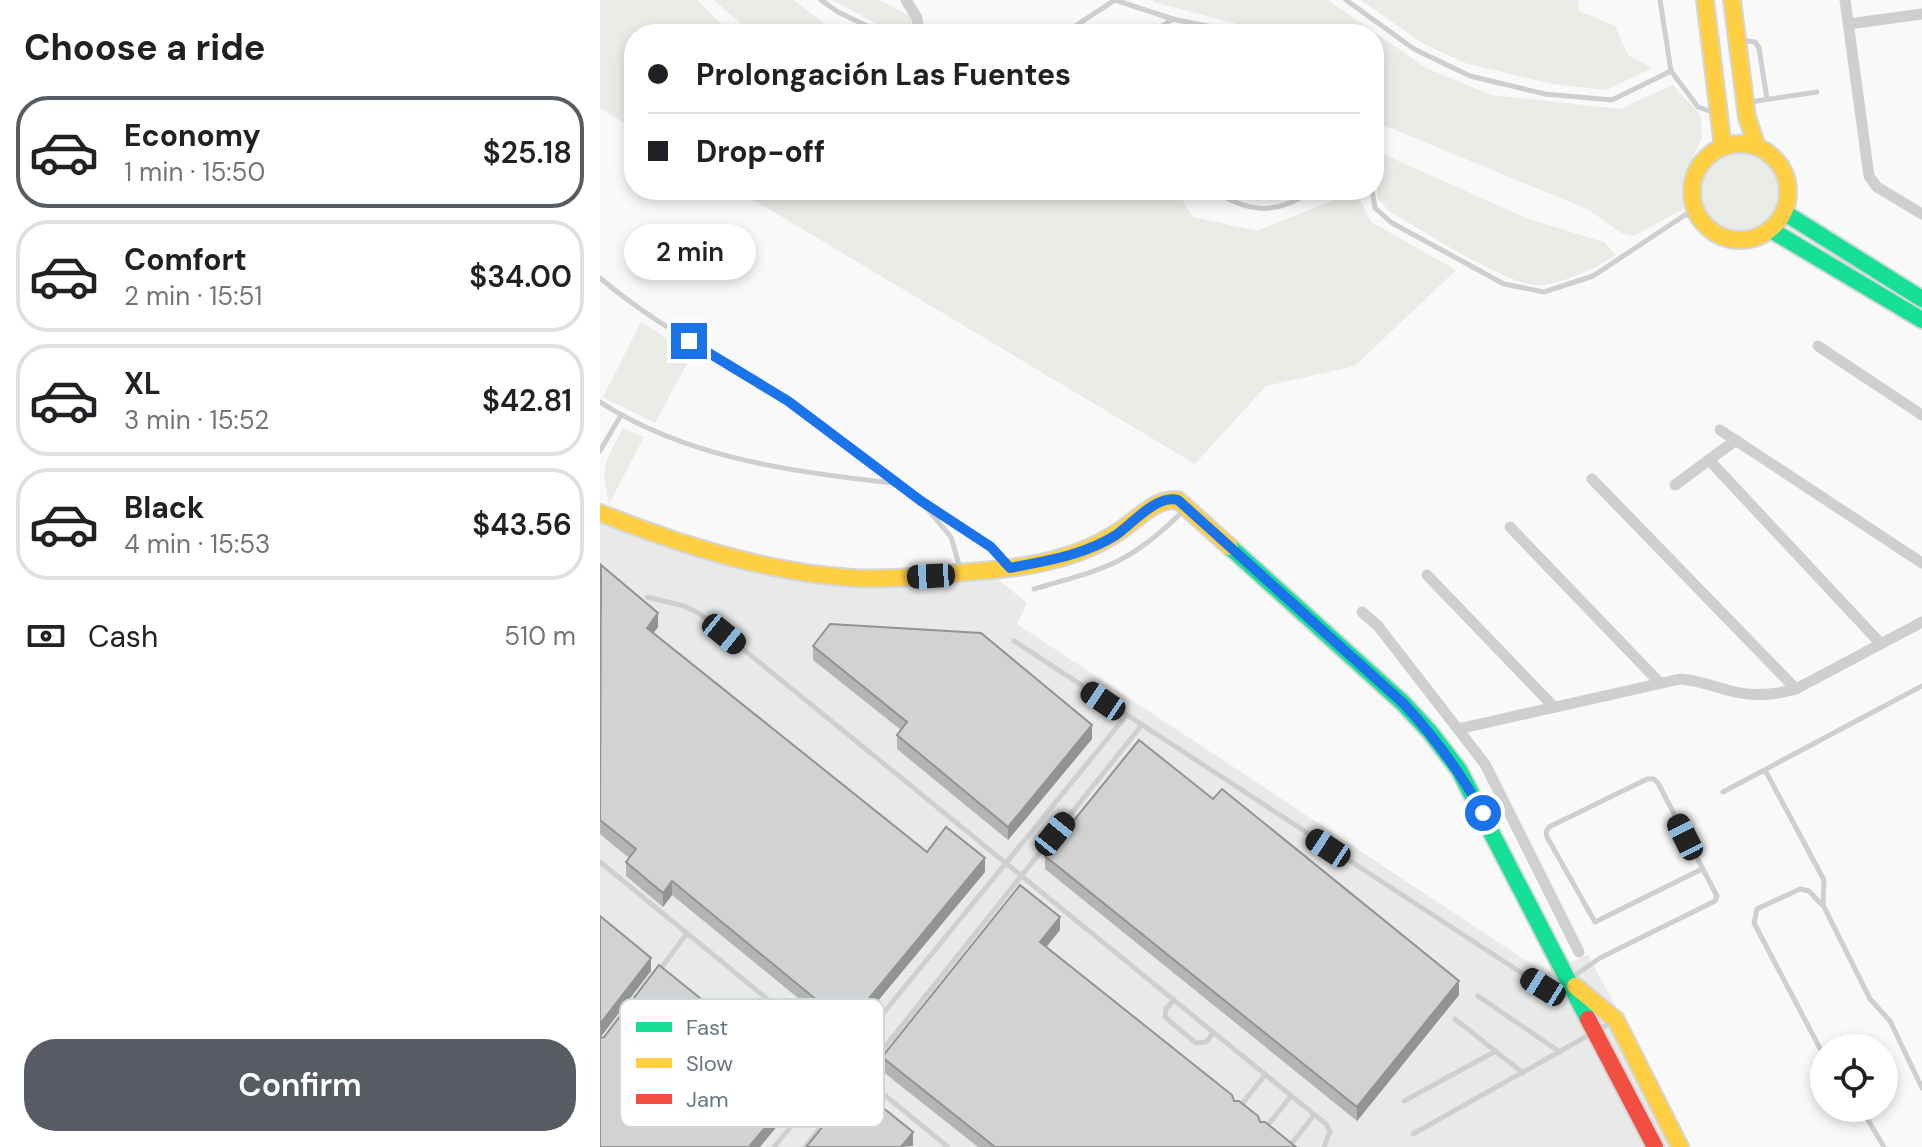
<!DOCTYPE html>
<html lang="en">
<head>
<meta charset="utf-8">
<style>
  body { margin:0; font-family:"DM Sans",sans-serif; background:#f2f2f2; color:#202124; height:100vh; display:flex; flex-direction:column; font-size:30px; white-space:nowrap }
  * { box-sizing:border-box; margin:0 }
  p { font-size:26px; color:#757577 }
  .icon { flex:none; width:44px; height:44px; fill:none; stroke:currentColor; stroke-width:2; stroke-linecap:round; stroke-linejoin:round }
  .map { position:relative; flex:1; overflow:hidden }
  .side { display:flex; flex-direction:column; background:#fff; width:600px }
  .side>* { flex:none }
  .top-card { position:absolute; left:24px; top:24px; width:760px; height:176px; border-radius:32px; box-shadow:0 4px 12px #0003; display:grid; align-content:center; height:176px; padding:0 24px; background:#fff }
  .controls { position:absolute; left:1210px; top:1034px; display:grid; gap:16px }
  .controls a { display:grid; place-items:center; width:88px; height:88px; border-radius:50%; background:#fff; box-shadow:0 4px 12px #0003; font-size:40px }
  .end { position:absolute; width:36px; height:36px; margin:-18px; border:10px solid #1a73e8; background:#fff; box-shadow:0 0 0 4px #fff }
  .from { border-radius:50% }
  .bubble { position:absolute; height:56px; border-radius:28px; background:#fff; box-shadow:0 4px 12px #0003; font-size:26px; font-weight:600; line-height:56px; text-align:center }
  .car { position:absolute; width:24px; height:48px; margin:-24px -12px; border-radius:10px; box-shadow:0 0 6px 2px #0007; background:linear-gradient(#222 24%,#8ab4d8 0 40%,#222 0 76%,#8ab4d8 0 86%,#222 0) }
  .top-card b { display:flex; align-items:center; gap:28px; height:76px; font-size:30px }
  .top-card b+b { border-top:2px solid #e0e0e0 }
  .top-card i { width:20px; height:20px; background:#202124 }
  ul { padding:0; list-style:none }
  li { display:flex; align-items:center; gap:24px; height:112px; margin:0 16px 12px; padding:0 8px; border:4px solid #e0e0e0; border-radius:32px }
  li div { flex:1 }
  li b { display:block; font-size:30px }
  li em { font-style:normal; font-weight:600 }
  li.selected { border-color:#565c61 }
  li>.icon { width:72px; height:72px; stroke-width:1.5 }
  h2 { padding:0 24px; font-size:36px; line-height:96px }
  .pay { display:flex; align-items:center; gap:20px; height:88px; padding:0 24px; font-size:30px }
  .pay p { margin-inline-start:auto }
  .cta { display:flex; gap:16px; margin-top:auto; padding:16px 24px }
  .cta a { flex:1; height:92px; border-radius:32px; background:#565c61; color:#fff; font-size:32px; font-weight:600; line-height:92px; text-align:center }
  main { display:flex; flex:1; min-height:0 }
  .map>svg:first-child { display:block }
</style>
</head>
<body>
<main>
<section class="side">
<h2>Choose a ride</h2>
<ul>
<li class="selected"><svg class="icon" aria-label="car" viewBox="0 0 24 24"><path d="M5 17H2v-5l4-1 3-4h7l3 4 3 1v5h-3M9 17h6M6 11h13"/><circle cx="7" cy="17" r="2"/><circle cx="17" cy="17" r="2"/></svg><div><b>Economy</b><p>1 min · 15:50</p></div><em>$25.18</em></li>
<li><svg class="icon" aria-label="car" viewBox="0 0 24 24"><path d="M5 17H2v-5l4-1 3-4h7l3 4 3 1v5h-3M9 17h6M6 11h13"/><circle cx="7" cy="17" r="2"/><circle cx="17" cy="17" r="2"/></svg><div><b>Comfort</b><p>2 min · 15:51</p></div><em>$34.00</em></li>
<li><svg class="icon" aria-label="car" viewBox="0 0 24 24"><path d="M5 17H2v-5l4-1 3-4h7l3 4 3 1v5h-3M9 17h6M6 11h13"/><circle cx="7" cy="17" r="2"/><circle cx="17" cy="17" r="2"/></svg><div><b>XL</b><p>3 min · 15:52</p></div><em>$42.81</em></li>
<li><svg class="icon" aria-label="car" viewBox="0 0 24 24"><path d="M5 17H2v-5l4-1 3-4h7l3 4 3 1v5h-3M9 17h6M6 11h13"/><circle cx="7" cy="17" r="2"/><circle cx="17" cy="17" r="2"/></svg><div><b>Black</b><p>4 min · 15:53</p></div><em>$43.56</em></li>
</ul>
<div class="pay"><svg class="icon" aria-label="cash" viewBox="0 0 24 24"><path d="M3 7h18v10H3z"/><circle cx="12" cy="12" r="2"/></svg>Cash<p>510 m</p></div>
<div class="cta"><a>Confirm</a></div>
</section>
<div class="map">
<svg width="1322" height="1147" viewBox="0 0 1322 1147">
  <rect width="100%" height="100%" fill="#f9f9f9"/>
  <polygon fill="#e8e9e9" points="0,521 57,545 110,561 155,571 394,576 427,603 417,624 945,973 988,955 1091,1147 0,1147"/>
  <g fill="#e8ebe6">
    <polygon points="0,0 97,0 132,34 34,34 34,129 0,108"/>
    <polygon points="114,0 194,0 237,34 152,34"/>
    <polygon points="232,0 279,0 312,17 310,34 296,34"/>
    <polygon points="554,0 728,0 826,68 891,95 1020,109 1073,85 1101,116 1102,138 1083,179 1083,209 1034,236 1021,233 989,210 774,121 774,34 657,34 638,24 553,2"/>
    <polygon points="761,0 978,0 979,11 1015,26 1028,55 1052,68 1006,90 952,84 865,63 822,43"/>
    <path d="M774 150 928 219 1004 242 1016 255C994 269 969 281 943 285 913 290 819 228 789 211L778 199Z"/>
    <circle cx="1139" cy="194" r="40"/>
    <polygon points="137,190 576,190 593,217 657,231 756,191 771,222 856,270 755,366 666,386 595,464"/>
    <polygon points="41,322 92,354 55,423 3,397"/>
    <path d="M23 428 44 437 9 504C0 465 5 463 23 428Z"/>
  </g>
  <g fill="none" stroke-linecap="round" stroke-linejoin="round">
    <g stroke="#d5d6d7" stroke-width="20">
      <g id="fast">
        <polyline points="1185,213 1322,299"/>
        <polyline points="1171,230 1322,320"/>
        <polyline points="630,547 803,703 830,732 859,770 988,1019"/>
      </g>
    </g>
    <g stroke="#d5d6d7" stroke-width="20">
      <g id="slow">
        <polyline points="1105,0 1123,147"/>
        <polyline points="1132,0 1147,117 1157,147"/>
        <circle cx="1140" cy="192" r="48"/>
        <path d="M0 513C81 545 165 572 253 578 288 580 323 576 357 573 391 570 427 568 460 558 479 553 498 545 515 534 536 522 553 498 578 500L630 547"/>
        <polyline points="975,986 1016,1020 1080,1147"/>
      </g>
    </g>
    <g stroke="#d5d6d7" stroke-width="20">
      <polyline id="jam" points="988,1019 1055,1147"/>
    </g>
    <g stroke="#cecfd0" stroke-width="5">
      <polyline points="221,0 238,12 284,34"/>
      <polyline points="746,0 814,49 870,76 945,94 1012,100 1071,71 1098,107 1115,113"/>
      <polyline points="1060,0 1071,71"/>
      <polyline points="463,34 515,0 573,19"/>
      <polyline points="549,34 573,19 646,34"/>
      <polyline points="1140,40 1155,42 1159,48 1167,99"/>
      <polyline points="1150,102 1217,92"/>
      <path d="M612 190C649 213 676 216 713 190"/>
      <polyline points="772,190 775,208 792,223 904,284 944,292 993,276 1085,215 1097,216"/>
      <path d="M0 278C57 327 126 360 188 401 232 430 272 466 314 497 346 520 380 535 407 565"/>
      <path d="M0 402C87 458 192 472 293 483"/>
      <polyline points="0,451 21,415"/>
      <polyline points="324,505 351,537 360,568"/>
      <path d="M434 589C505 569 532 563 585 509"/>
      <polyline points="47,597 84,606 100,614 726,1124 730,1131 724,1147"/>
      <polyline points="414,641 943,987 959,986 1000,958 1115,901 1117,896 1058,783 1054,779 1047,779 949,827 946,832 947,837 995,922 1102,869"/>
      <polyline points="1165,770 1224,880 1223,905 1270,999 1290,1021 1322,1088"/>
      <polyline points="1123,792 1322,686"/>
      <polyline points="0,862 348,1147"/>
      <polyline points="1222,905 1209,891 1200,889 1157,909 1154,923 1224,1056"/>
      <polyline points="59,971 87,933"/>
      <polyline points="878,996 960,1052"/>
      <polyline points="573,1001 566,1009 565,1017 596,1043 606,1042 613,1033"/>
      <polyline points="855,1019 923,1073"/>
      <polyline points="804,1101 896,1051"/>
      <polyline points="1261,1108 1284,1147"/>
      <polyline points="638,1109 665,1075"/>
      <polyline points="664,1130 691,1096"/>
      <polyline points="813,1134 1012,1022"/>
      <polyline points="174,1147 526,716"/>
      <polyline points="205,1147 541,726"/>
      <polyline points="689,1147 714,1115"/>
    </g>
    <g stroke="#cecfd0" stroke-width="11">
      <polyline points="306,0 317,18 319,34"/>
      <polyline points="1245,0 1269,176 1277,187 1322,214"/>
      <polyline points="1249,24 1322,14"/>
      <polyline points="1218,346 1322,415"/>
      <polyline points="1120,430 1322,563"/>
      <polyline points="1109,460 1281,644"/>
      <polyline points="992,479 1196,689"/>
      <polyline points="1075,485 1136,440"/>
      <polyline points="910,527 1059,682"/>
      <polyline points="827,575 954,707"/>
      <polyline points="762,612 778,626 885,764 979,952"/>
      <path d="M858 729 1080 679C1098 680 1114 687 1131 691 1153 697 1174 695 1196 689L1322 622"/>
    </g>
    <use href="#fast" stroke="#16e098" stroke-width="16"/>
    <use href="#slow" stroke="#ffcf43" stroke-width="16"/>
    <use href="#jam" stroke="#f24e42" stroke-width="16"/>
  </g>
  <g fill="#b3b5b5">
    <polygon points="0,566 58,627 53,633 327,852 385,872 247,1038 72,895 63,907 26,876 26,862 29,858 0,834"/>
    <polygon points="213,646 492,739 408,840 297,749 297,735 301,730 213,660"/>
    <polygon points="613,799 859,995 757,1121 445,869 445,856"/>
    <polygon points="460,930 446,947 660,1122 696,1147 378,1147 282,1071 282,1057"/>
  </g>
  <g fill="#929394">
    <polygon points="58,613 58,627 47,642 47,628"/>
    <polygon points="492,725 492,739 408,840 408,827"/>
    <polygon points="385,858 385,872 247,1038 247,1025"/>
    <polygon points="72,881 72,895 63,907 63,893"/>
    <polygon points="460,917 460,930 440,955 440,942"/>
    <polygon points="51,958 51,971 0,1038 0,1024"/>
    <polygon points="859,981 859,995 757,1121 757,1107"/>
    <polygon points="223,1057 223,1071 160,1147 149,1147"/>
    <polygon points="313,1132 313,1146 301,1147"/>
  </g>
  <g fill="#d0d2d3" stroke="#929394" stroke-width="2">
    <polygon points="1,565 58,613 47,628 327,852 346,827 385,858 247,1025 72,881 63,893 26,862 36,849 0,820"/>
    <polygon points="230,624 381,633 492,725 408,827 297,735 307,722 213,646"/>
    <polygon points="539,740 613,799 622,789 859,981 757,1107 445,856"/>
    <polygon points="420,885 460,917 440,942 632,1095 634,1101 639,1101 658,1116 660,1122 665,1122 696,1147 395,1147 282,1057"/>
    <polygon points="0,916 51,958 0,1024"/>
    <polygon points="59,965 162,1048 181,1024 223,1057 149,1147 0,1147 0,1038 4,1037"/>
    <polygon points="256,1086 313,1132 301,1147 206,1147"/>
  </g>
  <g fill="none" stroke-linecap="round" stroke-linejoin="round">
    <path stroke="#1a73e8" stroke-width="10" d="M89 341 188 401 321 501 391 547 410 568C445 561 485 555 516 535 532 524 557 494 578 500L803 703C835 737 860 772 883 813"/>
  </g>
  <rect x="20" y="999" width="264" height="128" rx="12" fill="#fff" stroke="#d1d6da" stroke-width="2"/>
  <rect x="36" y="1022" width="36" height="10" fill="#16e098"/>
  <rect x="36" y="1058" width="36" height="10" fill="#ffcf43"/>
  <rect x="36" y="1094" width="36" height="10" fill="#f24e42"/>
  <g font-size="22" fill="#657683">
    <text x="86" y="1035">Fast</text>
    <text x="86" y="1071">Slow</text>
    <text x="86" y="1107">Jam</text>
  </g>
</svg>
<div class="controls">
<a><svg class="icon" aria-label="locate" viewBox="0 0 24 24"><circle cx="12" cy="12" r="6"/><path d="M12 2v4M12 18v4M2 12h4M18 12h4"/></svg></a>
</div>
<i class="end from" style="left:883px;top:813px"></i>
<i class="end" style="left:89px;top:341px"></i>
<div class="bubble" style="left:24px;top:224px;width:132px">2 min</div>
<i class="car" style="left:331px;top:576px;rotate:267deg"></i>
<i class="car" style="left:124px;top:634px;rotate:129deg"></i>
<i class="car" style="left:503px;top:701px;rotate:304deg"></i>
<i class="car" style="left:455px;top:834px;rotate:39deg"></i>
<i class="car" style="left:1085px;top:837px;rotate:333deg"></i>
<i class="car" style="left:728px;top:848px;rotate:303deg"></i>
<i class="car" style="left:943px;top:987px;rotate:302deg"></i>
<div class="top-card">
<b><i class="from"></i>Prolongación Las Fuentes</b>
<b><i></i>Drop-off</b>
</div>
</div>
</main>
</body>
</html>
